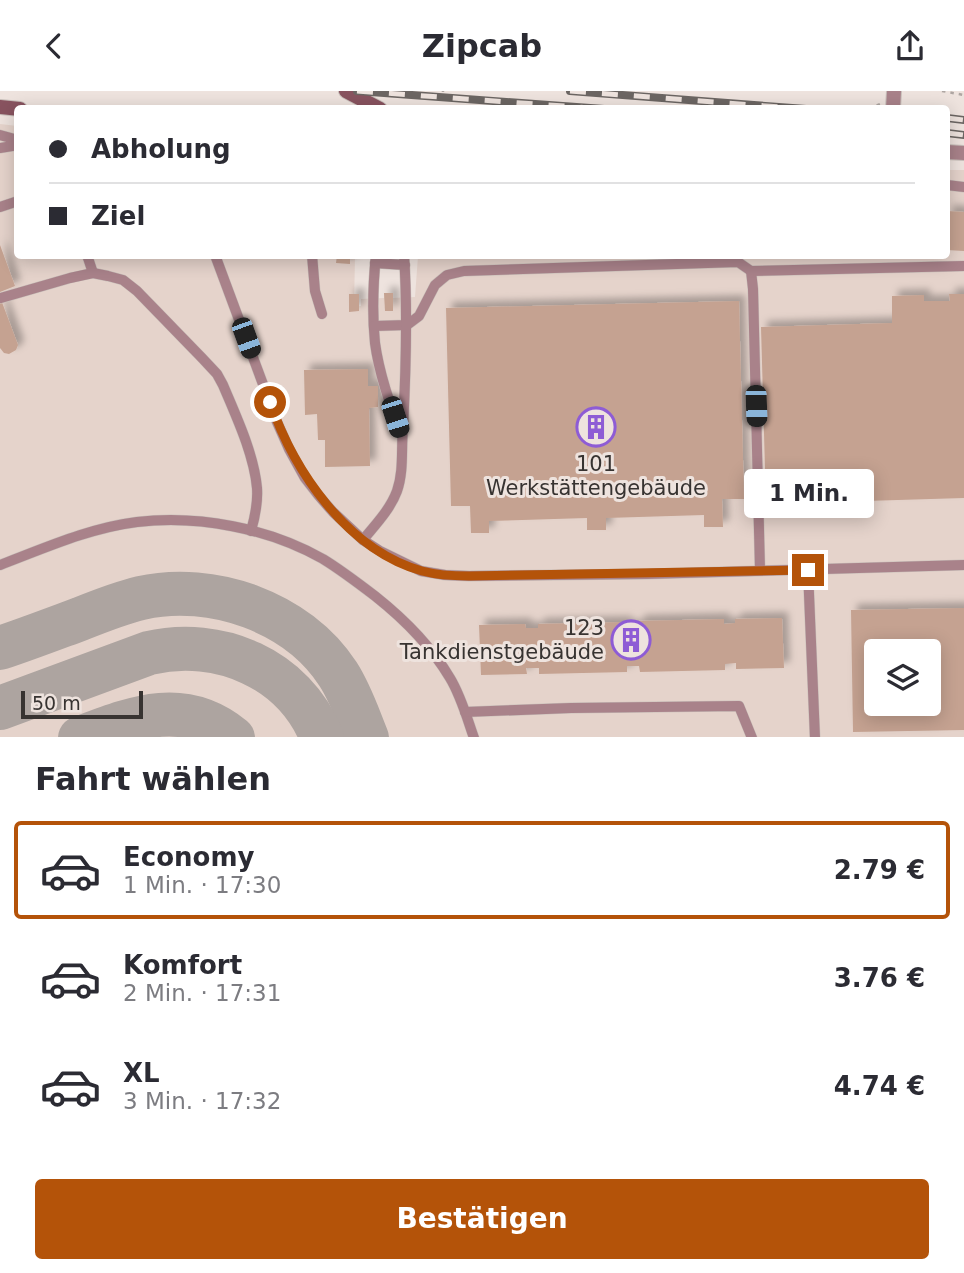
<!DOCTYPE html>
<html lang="de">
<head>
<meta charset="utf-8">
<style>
  body { margin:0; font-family:"DejaVu Sans",sans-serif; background:#f7f7f7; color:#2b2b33; height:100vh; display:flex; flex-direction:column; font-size:26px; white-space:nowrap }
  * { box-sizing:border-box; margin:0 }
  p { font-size:23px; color:#7c7c81 }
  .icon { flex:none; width:38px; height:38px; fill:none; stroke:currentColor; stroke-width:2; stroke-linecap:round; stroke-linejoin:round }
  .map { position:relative; height:646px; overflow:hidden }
  .side { display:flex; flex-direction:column; background:#fff; flex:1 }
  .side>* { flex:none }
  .top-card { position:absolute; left:14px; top:14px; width:936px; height:154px; border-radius:7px; box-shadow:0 4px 18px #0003; display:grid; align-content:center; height:154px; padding:0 35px; background:#fff }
  .buttons { position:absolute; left:864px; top:548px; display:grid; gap:14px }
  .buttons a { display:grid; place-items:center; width:77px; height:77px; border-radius:7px; background:#fff; box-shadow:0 4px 18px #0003; font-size:35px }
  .scale { position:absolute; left:21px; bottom:18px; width:122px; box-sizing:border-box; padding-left:7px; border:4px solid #373331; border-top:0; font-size:19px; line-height:24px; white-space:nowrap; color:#373331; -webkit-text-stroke:5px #eee3de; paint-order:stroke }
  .end { position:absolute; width:32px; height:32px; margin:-16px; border:9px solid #b45309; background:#fff; box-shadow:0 0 0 4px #fff }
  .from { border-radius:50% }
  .bubble { position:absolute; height:49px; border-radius:7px; background:#fff; box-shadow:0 4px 18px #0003; font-size:23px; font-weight:700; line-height:49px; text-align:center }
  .car { position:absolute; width:21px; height:42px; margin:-21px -10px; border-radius:9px; box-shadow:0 0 5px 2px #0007; background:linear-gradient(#222 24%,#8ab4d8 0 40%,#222 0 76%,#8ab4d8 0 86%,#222 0) }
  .top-card b { display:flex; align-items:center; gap:24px; height:66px; font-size:26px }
  .top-card b+b { border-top:2px solid #e1e1e2 }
  .top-card i { width:18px; height:18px; background:#2b2b33 }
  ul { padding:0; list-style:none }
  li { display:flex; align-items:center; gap:21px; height:98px; margin:0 14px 10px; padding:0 21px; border:4px solid transparent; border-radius:7px }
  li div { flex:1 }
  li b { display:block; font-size:26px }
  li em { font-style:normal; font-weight:700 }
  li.selected { border-color:#b45309 }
  li>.icon { width:63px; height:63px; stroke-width:1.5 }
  h2 { padding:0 35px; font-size:32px; line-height:84px }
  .button { display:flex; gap:14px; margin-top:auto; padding:14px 35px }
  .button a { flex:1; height:80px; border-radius:7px; background:#b45309; color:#fff; font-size:28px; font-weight:700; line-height:80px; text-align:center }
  header { display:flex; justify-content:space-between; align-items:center; height:91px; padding:0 35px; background:#fff; font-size:32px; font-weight:700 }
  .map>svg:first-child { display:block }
</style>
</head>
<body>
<header><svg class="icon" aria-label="back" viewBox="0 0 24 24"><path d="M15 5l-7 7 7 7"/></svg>Zipcab<svg class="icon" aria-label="share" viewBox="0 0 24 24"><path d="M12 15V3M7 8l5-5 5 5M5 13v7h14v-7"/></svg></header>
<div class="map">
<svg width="964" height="647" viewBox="0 0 964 647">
  <defs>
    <filter id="shadow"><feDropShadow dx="6" dy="-6" stdDeviation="3.5" flood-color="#0004"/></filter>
  </defs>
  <rect width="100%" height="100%" fill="#eee3de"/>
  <path fill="#e5d3cb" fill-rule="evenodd" d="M0 33 17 35 18 164 355 165 354 216 361 215V208L384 207V202H393V207L415 206 418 165 947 164V79H964V646H0ZM877 560H929V612H877Z"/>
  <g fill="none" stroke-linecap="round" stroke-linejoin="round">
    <g stroke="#ada4a0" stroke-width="44">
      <path d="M0 557C27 548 53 538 80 528 100 520 120 512 141 507 212 491 298 521 338 583 351 603 358 625 367 647"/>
      <path d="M0 617 149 562C219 546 294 577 322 647"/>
      <path d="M80 647C133 627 183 606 233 647"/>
    </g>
  </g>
  <g fill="#c5a291" fill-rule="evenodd" filter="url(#shadow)">
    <polygon points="947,120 964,121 964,160 947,159"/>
    <polygon points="0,154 15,195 0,201"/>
    <polygon points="337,164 350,164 350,173 336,172"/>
    <polygon points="384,202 393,202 393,220 385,220"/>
    <polygon points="349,203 359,203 359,220 349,221"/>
    <polygon points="949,203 964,203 964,407 766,413 761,236 892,232 892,205 924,204 924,210 950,210"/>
    <polygon points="0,206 18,254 16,259 9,263 4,262 0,257"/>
    <polygon points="739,210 744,408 722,408 723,436 704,436 704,424 606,427 606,439 587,439 587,427 489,430 489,442 471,442 470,415 451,415 446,217"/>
    <polygon points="368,278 368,295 378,295 378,316 369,317 370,375 325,376 325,349 318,349 317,323 305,324 304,279"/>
    <path d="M964 517V639L853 641 851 519ZM877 560H929V612H877Z"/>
    <polygon points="782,527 784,577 736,578 736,572 725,573 725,579 640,581 639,575 627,575 627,581 539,583 539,577 526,577 527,583 481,584 479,534 525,533 526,537 538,537 538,533 626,531 626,535 638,535 638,530 724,528 724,533 735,532 735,528"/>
  </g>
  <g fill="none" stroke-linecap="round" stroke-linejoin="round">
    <g stroke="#c9c0bb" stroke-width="11">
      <g id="lane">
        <polyline points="0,44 18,49"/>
        <polyline points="0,57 18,54"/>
        <polyline points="947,94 964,96"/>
        <polyline points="0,116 18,110"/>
        <polyline points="87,164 93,182"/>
        <polyline points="215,164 277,331 289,358 305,387 319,405 333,421 363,449 380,460 421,480 445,484 469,485 647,483 964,474"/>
        <polyline points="312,164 315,200 322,223"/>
        <path d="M376 164C373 193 372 223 375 252 379 282 390 313 400 341"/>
        <polyline points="375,172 405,174"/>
        <polyline points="751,180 753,198 760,479"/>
        <path d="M1 207 70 187 93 182 108 185 123 189 137 200 203 268 217 283 223 294C236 325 254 363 257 397 258 411 255 426 251 440"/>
        <polyline points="374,235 407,234 419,225 435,194 447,184 464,180 738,171 751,180 964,175"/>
        <path d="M363 449C375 434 390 419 397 400 404 380 401 358 403 337 406 279 408 222 404 164"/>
        <path d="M0 474C45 457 89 437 137 431 199 424 268 437 323 468 341 479 358 492 375 505 404 528 431 555 450 587 461 605 467 627 474 647"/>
        <polyline points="808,479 815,647"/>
        <polyline points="465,621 571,617 739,615 752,647"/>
      </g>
    </g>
    <g stroke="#c9c0bb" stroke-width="16">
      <g id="street">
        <polyline points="893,18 894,0"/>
        <polyline points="947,61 964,62"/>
      </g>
    </g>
    <g stroke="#c9c0bb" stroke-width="16">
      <g id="secondary">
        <polyline points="346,0 380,18"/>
        <polyline points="0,16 20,18"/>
      </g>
    </g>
    <g stroke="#aea6a2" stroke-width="2.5" stroke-dasharray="3.5 5" stroke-linecap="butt">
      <polyline points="942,0 964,4"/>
      <polyline points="442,18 443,0"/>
      <polyline points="869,18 880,13"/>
    </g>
    <use href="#lane" stroke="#a9828a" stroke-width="10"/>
    <use href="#street" stroke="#a9828a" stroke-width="14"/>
    <use href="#secondary" stroke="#88535f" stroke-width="14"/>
    <g stroke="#6c6663" stroke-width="8">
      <g id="rail">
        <polyline points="357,0 604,18"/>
        <polyline points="570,0 806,18"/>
        <polyline points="947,27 964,29"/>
        <polyline points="947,42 964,44"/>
      </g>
    </g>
    <use href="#rail" stroke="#eee3de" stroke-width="5" stroke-dasharray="16" stroke-linecap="butt"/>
  </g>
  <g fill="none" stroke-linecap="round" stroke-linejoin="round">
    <path stroke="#b45309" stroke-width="9" d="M270 311C294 380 347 459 422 480 437 484 453 485 469 485L808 479"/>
  </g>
  <defs>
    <g id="building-ring" transform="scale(2.0125)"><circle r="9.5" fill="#eee3de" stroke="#8e5cd5" stroke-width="1.5"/><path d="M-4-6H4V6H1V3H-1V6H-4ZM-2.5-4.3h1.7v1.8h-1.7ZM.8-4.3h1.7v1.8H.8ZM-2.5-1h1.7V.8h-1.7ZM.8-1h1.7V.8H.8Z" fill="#8e5cd5"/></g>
  </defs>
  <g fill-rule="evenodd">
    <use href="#building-ring" x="596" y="336"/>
    <use href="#building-ring" x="631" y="549"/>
  </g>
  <g text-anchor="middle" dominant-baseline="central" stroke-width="6" stroke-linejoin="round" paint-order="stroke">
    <g font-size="21" fill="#373331" stroke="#eee3de">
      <text x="596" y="373">101<tspan x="596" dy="24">Werkstättengebäude</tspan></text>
      <text x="604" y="537" text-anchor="end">123<tspan x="604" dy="24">Tankdienstgebäude</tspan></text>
    </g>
  </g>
</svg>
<div class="buttons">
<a><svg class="icon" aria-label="layers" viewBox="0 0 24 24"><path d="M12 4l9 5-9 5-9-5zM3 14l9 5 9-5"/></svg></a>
</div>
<div class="scale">50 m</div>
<i class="end from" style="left:270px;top:311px"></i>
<i class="end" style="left:808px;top:479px"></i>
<div class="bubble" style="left:744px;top:378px;width:130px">1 Min.</div>
<i class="car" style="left:246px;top:247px;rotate:160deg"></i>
<i class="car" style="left:756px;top:315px;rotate:178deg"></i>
<i class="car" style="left:395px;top:326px;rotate:162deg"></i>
<div class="top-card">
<b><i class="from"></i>Abholung</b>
<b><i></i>Ziel</b>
</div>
</div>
<section class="side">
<h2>Fahrt wählen</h2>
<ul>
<li class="selected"><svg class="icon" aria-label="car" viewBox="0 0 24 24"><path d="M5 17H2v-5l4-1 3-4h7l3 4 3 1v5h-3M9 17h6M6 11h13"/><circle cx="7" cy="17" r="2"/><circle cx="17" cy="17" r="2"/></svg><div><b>Economy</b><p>1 Min. · 17:30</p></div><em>2.79 €</em></li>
<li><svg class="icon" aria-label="car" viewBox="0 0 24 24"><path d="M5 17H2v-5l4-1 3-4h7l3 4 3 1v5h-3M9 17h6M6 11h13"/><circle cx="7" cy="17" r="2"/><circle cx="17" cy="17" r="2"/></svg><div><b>Komfort</b><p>2 Min. · 17:31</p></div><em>3.76 €</em></li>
<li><svg class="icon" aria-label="car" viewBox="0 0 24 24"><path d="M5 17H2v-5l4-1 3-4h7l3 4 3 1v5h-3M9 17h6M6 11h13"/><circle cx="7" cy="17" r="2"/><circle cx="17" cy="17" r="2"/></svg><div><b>XL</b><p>3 Min. · 17:32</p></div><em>4.74 €</em></li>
</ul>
<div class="button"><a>Bestätigen</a></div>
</section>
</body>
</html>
